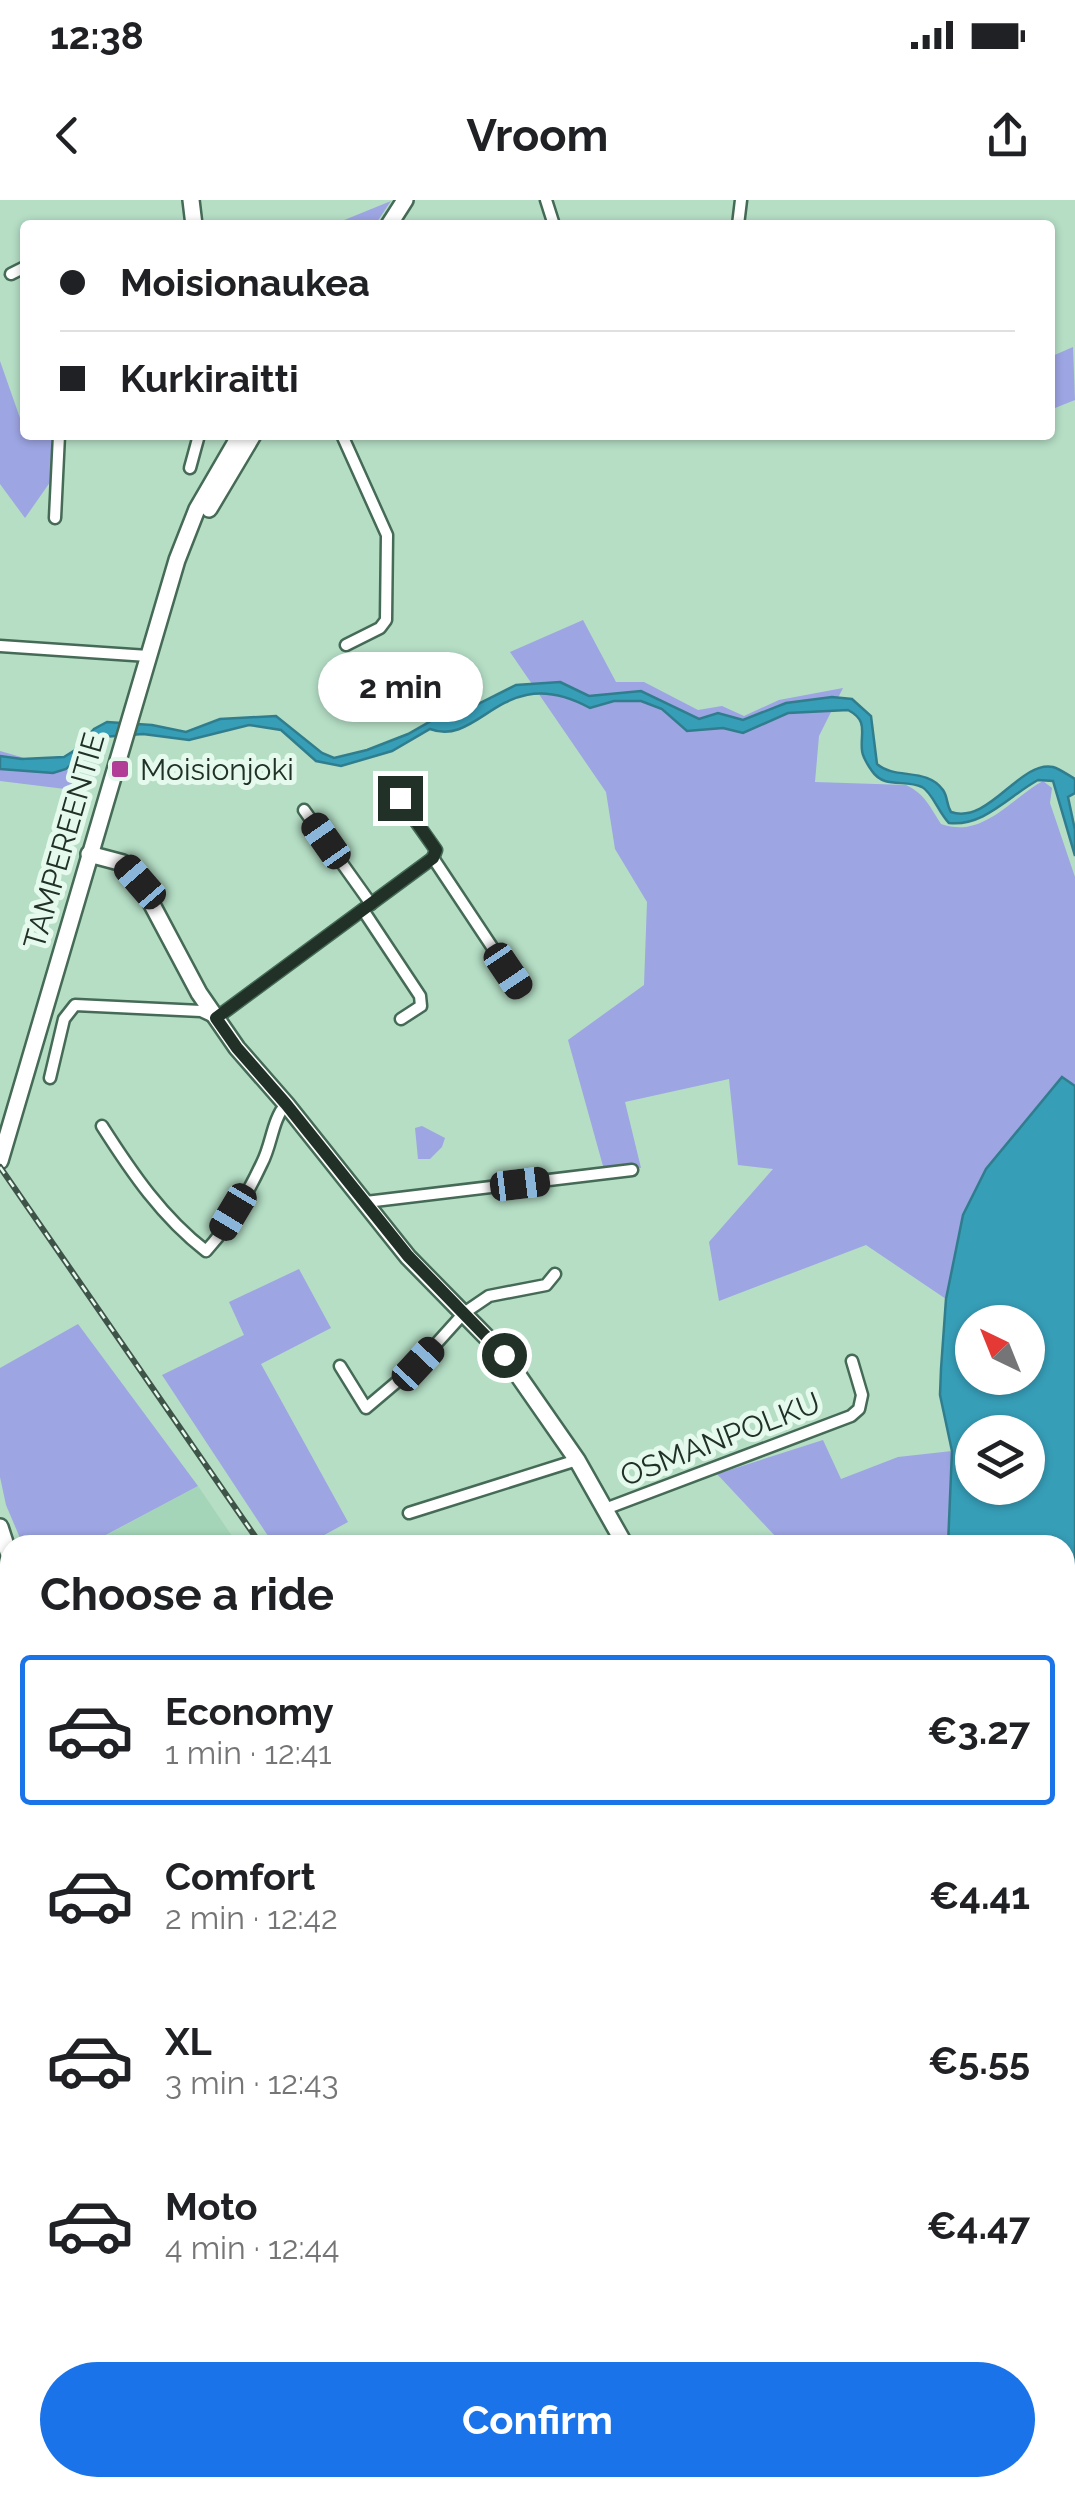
<!DOCTYPE html>
<html lang="en">
<head>
<meta charset="utf-8">
<style>
  body { margin:0; font-family:Raleway,sans-serif; background:#f2f2f2; color:#202124; height:100vh; display:flex; flex-direction:column; font-size:38px; white-space:nowrap }
  * { box-sizing:border-box; margin:0 }
  p { font-size:32px; color:#757577 }
  .icon { flex:none; width:55px; height:55px; fill:none; stroke:currentColor; stroke-width:2; stroke-linecap:round; stroke-linejoin:round }
  .map { position:relative; flex:1; overflow:hidden }
  .details { position:absolute; left:0px; top:1335px; width:1075px; height:962px; display:flex; flex-direction:column; background:#fff; border-radius:30px 30px 0 0; box-shadow:0 2px 8px #0004 }
  .details>* { flex:none }
  .hud { position:absolute; left:20px; top:20px; width:1035px; height:220px; border-radius:10px; box-shadow:0 2px 8px #0004; display:grid; align-content:center; height:220px; padding:0 40px; background:#fff }
  .needle { width:65px; rotate:317deg }
  .controls { position:absolute; left:955px; top:1105px; display:grid; gap:20px }
  .controls a { display:grid; place-items:center; width:90px; height:90px; border-radius:50%; background:#fff; box-shadow:0 2px 8px #0004; font-size:50px }
  .end { position:absolute; width:45px; height:45px; margin:-22px; border:12px solid #213128; background:#fff; box-shadow:0 0 0 5px #fff }
  .from { border-radius:50% }
  .bubble { position:absolute; height:70px; border-radius:35px; background:#fff; box-shadow:0 2px 8px #0004; font-size:32px; font-weight:700; line-height:70px; text-align:center }
  .car { position:absolute; width:30px; height:60px; margin:-30px -15px; border-radius:12px; box-shadow:0 0 8px 2px #0007; background:linear-gradient(#222 24%,#8ab4d8 0 40%,#222 0 76%,#8ab4d8 0 86%,#222 0) }
  .hud b { display:flex; align-items:center; gap:35px; height:95px; font-size:38px }
  .hud b+b { border-top:2px solid #e0e0e0 }
  .hud i { width:25px; height:25px; background:#202124 }
  ul { padding:0; list-style:none }
  li { display:flex; align-items:center; gap:30px; height:150px; margin:0 20px 15px; padding:0 20px; border:5px solid transparent; border-radius:10px }
  li div { flex:1 }
  li b { display:block; font-size:38px }
  li em { font-style:normal; font-weight:700 }
  li.active { border-color:#1a73e8 }
  li>.icon { width:90px; height:90px; stroke-width:1.5 }
  h2 { padding:0 40px; font-size:45px; line-height:120px }
  .action { display:flex; gap:20px; margin-top:auto; padding:20px 40px }
  .action a { flex:1; height:115px; border-radius:60px; background:#1a73e8; color:#fff; font-size:40px; font-weight:700; line-height:115px; text-align:center }
  .status { display:flex; justify-content:space-between; align-items:center; height:70px; padding:0 50px; background:#fff; direction:ltr }
  .status svg { height:28px; fill:currentColor }
  header { display:flex; justify-content:space-between; align-items:center; height:130px; padding:0 40px; background:#fff; font-size:45px; font-weight:700 }
  .map>svg:first-child { display:block }
</style>
</head>
<body>
<div class="status"><b>12:38</b><svg viewBox="0 0 49 12"><path d="M0 12V9h3v3zM5 12V6h3v6zM10 12V3h3v9zM15 12V0h3v12zM26 1h20v11H26zM47 4h2v5h-2z"/></svg></div>
<header><svg class="icon" aria-label="back" viewBox="0 0 24 24"><path d="M15 5l-7 7 7 7"/></svg>Vroom<svg class="icon" aria-label="share" viewBox="0 0 24 24"><path d="M12 15V3M7 8l5-5 5 5M5 13v7h14v-7"/></svg></header>
<div class="map">
<svg width="1075" height="2296" viewBox="0 0 1075 2296">
  <rect width="100%" height="100%" fill="#b5dec5"/>
  <g fill="#a4d5b8">
    <polygon points="198,1286 238,1345 88,1345"/>
    <polygon points="10,1496 10,1747 0,1755 0,1498"/>
  </g>
  <g fill="#9da5e3">
    <polygon points="391,1 375,25 332,25"/>
    <polygon points="1073,147 1075,200 1050,210 1050,157"/>
    <polygon points="0,161 20,218 25,221 25,235 51,236 53,278 25,318 0,284"/>
    <path d="M583 420 616 482H644L698 510 722 506 744 516 779 500 843 488 819 536 815 582 906 585C925 594 930 607 941 624 983 639 1010 599 1043 581L1052 588 1050 603 1075 677V886L1062 877 963 1015 946 1099 866 1045 719 1101 709 1042 773 969 738 965 729 879 625 902 641 968 603 966 568 840 644 785 647 702 615 649 606 592 510 452Z"/>
    <polygon points="0,551 87,576 82,599 65,589 0,581"/>
    <polygon points="422,926 445,938 442,947 430,959 418,959 415,928"/>
    <polygon points="299,1069 331,1128 261,1164 348,1322 306,1345 274,1345 162,1175 244,1135 229,1102"/>
    <polygon points="78,1124 198,1286 87,1345 23,1345 6,1305 0,1277 0,1168"/>
    <polygon points="823,1240 841,1279 898,1257 952,1251 948,1345 790,1345 777,1338 717,1274"/>
    <polygon points="10,1747 10,2115 0,2098 0,1755"/>
    <polygon points="1075,1832 1075,1867 1065,1879 1065,1834"/>
    <polygon points="10,2228 10,2288 181,2288 187,2296 0,2296 0,2243"/>
    <polygon points="1065,2268 1075,2276 1075,2296 1036,2296 1028,2288 1065,2288"/>
  </g>
  <g fill="#379eb8" stroke="#307d8d" stroke-width="2.5" fill-rule="evenodd">
    <path d="M560 482 589 496 641 491 699 519 718 513 743 520 786 503 832 497 852 499 871 516 877 564C895 580 927 567 943 590 948 597 946 604 951 612 989 625 1020 560 1053 567 1060 569 1068 575 1075 579V593L1068 597 1075 630V656L1053 581 1038 580C1010 595 984 627 949 623 939 613 932 592 922 587 905 579 884 589 872 571 869 567 862 556 862 550 860 533 869 521 848 510L788 513 743 533 723 528 687 531 662 509 641 501H614L590 508C502 460 481 548 430 529L392 551 341 566 316 561 281 530 249 525 189 540 143 534 102 537 66 569 53 573 0 569V556L22 559 64 557 75 550 94 529 107 522 152 525 186 532 220 519 276 516 322 553 334 558 367 550 408 534 445 513 474 506 516 485Z"/>
    <path d="M1062 877 1075 886V1790L1065 1784V1740L1068 1738 1065 1732V1345H948L952 1251 940 1195 941 1169 946 1099 963 1015 986 969ZM1028 1122V1178H972V1122ZM972 1232H1028V1288H972Z"/>
    <polygon points="1075,1867 1075,2276 1065,2268 1065,1879"/>
  </g>
  <g fill="none" stroke-linecap="round" stroke-linejoin="round">
    <g stroke="#456a55" stroke-width="15">
      <g id="street">
        <polyline points="546,0 554,25"/>
        <polyline points="738,25 741,0"/>
        <polyline points="11,74 25,67"/>
        <polyline points="342,235 387,335 386,420 380,428 346,445"/>
        <polyline points="190,268 199,235"/>
        <polyline points="55,318 59,235"/>
        <polyline points="0,446 148,456"/>
        <polyline points="400,599 436,650 433,658"/>
        <polyline points="304,610 371,704"/>
        <polyline points="433,658 520,789"/>
        <polyline points="363,710 420,796 421,806 401,819"/>
        <polyline points="50,878 64,819 75,805 201,811 216,818 433,658"/>
        <path d="M102 926C132 973 162 1017 206 1051 228 1027 248 993 262 963 272 944 272 920 286 904"/>
        <polyline points="366,1002 632,970"/>
        <polyline points="340,1166 366,1208 418,1164 464,1113 489,1096 546,1085 555,1074"/>
        <polyline points="605,1309 851,1216 859,1209 862,1195 852,1161"/>
        <polyline points="409,1313 577,1260"/>
        <polyline points="188,2288 195,2296"/>
        <polyline points="748,2288 749,2296"/>
        <polyline points="800,2288 834,2296"/>
        <polyline points="1014,2288 1017,2291"/>
        <polyline points="133,2296 143,2288"/>
        <polyline points="333,2296 342,2293"/>
        <polyline points="573,2296 610,2288"/>
      </g>
    </g>
    <g stroke="#456a55" stroke-width="20">
      <g id="secondary">
        <polyline points="191,0 194,25"/>
        <polyline points="389,25 405,0"/>
        <polyline points="209,309 253,235"/>
        <polyline points="89,654 123,663 140,682 199,793 237,848 286,904 408,1057 504,1155 577,1260 625,1345"/>
        <polyline points="0,961 177,360 197,309 240,235"/>
        <polyline points="0,1327 10,1358"/>
        <polyline points="0,1461 10,1459"/>
        <polyline points="0,1472 10,1472"/>
        <polyline points="451,2288 456,2296"/>
      </g>
    </g>
    <use href="#street" stroke="#fff" stroke-width="10"/>
    <use href="#secondary" stroke="#fff" stroke-width="15"/>
    <g stroke="#3f5448" stroke-width="6">
      <g id="rail">
        <polyline points="0,967 261,1345"/>
        <polyline points="954,2288 962,2296"/>
      </g>
    </g>
    <use href="#rail" stroke="#e5faed" stroke-width="2.5" stroke-dasharray="8" stroke-linecap="butt"/>
  </g>
  <g fill="none" stroke-linecap="round" stroke-linejoin="round">
    <polyline stroke="#213128" stroke-width="12" points="400,598 436,650 433,658 216,818 237,848 286,904 408,1056 504,1155"/>
  </g>
  <rect fill="#b13d96" stroke="#e5faed" stroke-width="4" x="110" y="559" width="20" height="20" rx="5"/>
  <g text-anchor="middle" dominant-baseline="central" stroke-width="10" stroke-linejoin="round" paint-order="stroke">
    <g font-size="30" fill="#213128" stroke="#e5faed" text-anchor="start">
      <text x="140" y="569">Moisionjoki</text>
    </g>
    <g font-size="30" fill="#213128" stroke="#e5faed">
      <text transform="translate(64 641) rotate(-74)">TAMPEREENTIE</text>
      <text transform="translate(720 1239) rotate(-21)">OSMANPOLKU</text>
    </g>
  </g>
</svg>
<div class="controls">
<a><svg class="needle" viewBox="-14 -14 28 28"><path d="M0-13l5 13h-10z" fill="#e53935"/><path d="M0 13l5-13h-10z" fill="#757577"/></svg></a>
<a><svg class="icon" aria-label="layers" viewBox="0 0 24 24"><path d="M12 4l9 5-9 5-9-5zM3 14l9 5 9-5"/></svg></a>
</div>
<i class="end from" style="left:504px;top:1155px"></i>
<i class="end" style="left:400px;top:598px"></i>
<div class="bubble" style="left:318px;top:452px;width:165px">2 min</div>
<i class="car" style="left:326px;top:641px;rotate:325deg"></i>
<i class="car" style="left:140px;top:682px;rotate:319deg"></i>
<i class="car" style="left:508px;top:771px;rotate:146deg"></i>
<i class="car" style="left:520px;top:984px;rotate:83deg"></i>
<i class="car" style="left:233px;top:1012px;rotate:211deg"></i>
<i class="car" style="left:418px;top:1164px;rotate:43deg"></i>
<div class="hud">
<b><i class="from"></i>Moisionaukea</b>
<b><i></i>Kurkiraitti</b>
</div>
<section class="details">
<h2>Choose a ride</h2>
<ul>
<li class="active"><svg class="icon" aria-label="car" viewBox="0 0 24 24"><path d="M5 17H2v-5l4-1 3-4h7l3 4 3 1v5h-3M9 17h6M6 11h13"/><circle cx="7" cy="17" r="2"/><circle cx="17" cy="17" r="2"/></svg><div><b>Economy</b><p>1 min · 12:41</p></div><em>€3.27</em></li>
<li><svg class="icon" aria-label="car" viewBox="0 0 24 24"><path d="M5 17H2v-5l4-1 3-4h7l3 4 3 1v5h-3M9 17h6M6 11h13"/><circle cx="7" cy="17" r="2"/><circle cx="17" cy="17" r="2"/></svg><div><b>Comfort</b><p>2 min · 12:42</p></div><em>€4.41</em></li>
<li><svg class="icon" aria-label="car" viewBox="0 0 24 24"><path d="M5 17H2v-5l4-1 3-4h7l3 4 3 1v5h-3M9 17h6M6 11h13"/><circle cx="7" cy="17" r="2"/><circle cx="17" cy="17" r="2"/></svg><div><b>XL</b><p>3 min · 12:43</p></div><em>€5.55</em></li>
<li><svg class="icon" aria-label="car" viewBox="0 0 24 24"><path d="M5 17H2v-5l4-1 3-4h7l3 4 3 1v5h-3M9 17h6M6 11h13"/><circle cx="7" cy="17" r="2"/><circle cx="17" cy="17" r="2"/></svg><div><b>Moto</b><p>4 min · 12:44</p></div><em>€4.47</em></li>
</ul>
<div class="action"><a>Confirm</a></div>
</section>
</div>
</body>
</html>
